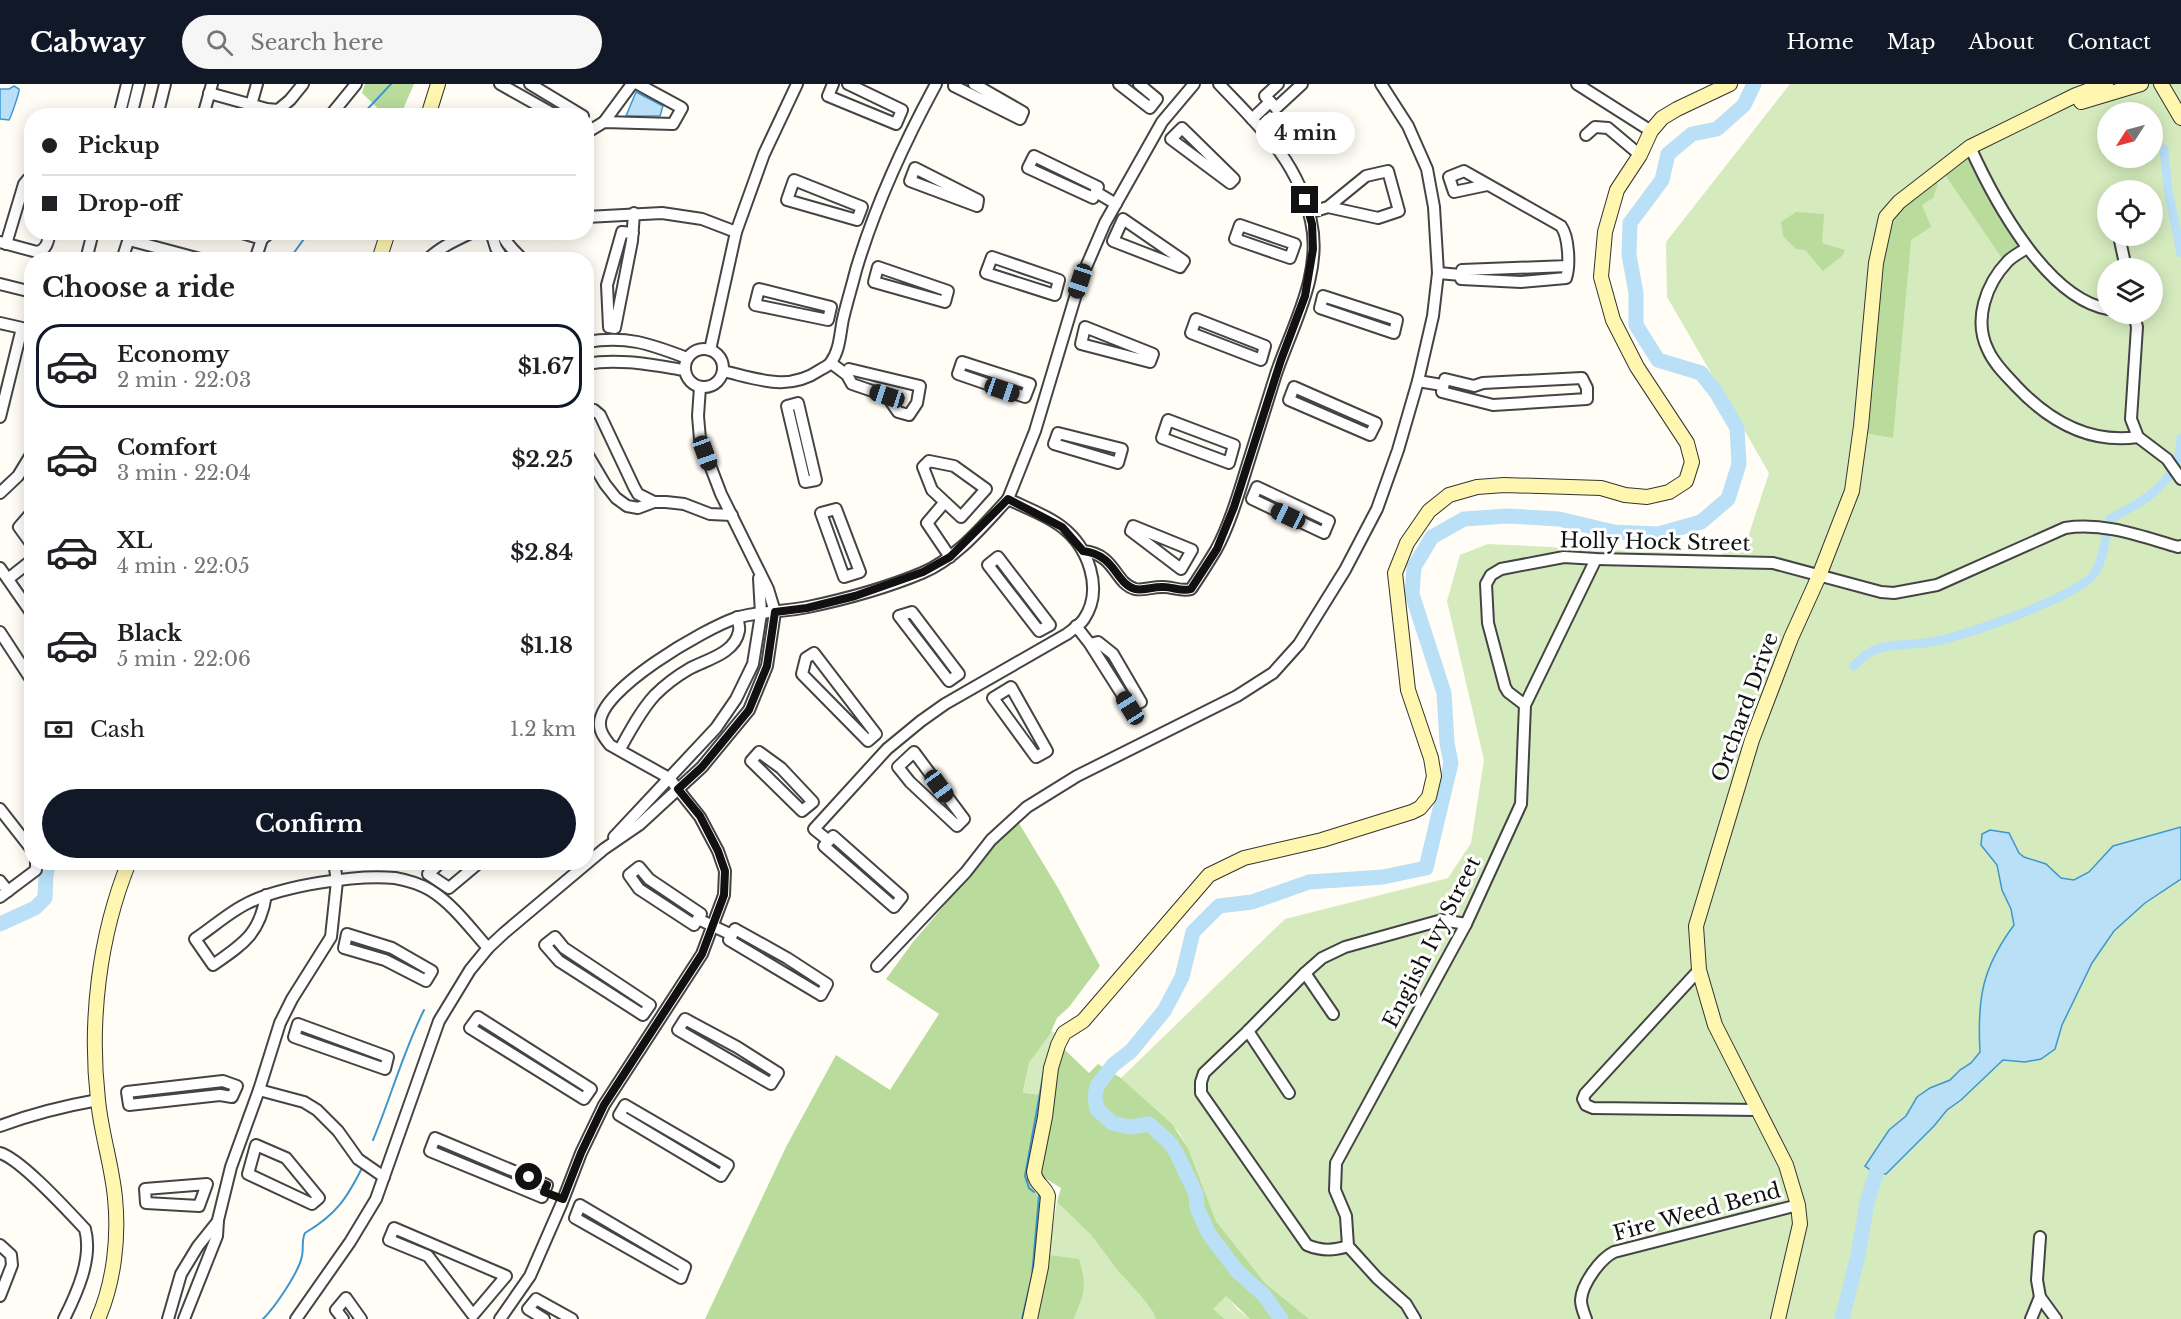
<!DOCTYPE html>
<html lang="en">
<head>
<meta charset="utf-8">
<style>
  body { margin:0; font-family:"Libre Baskerville",serif; background:#f6f6f6; color:#202124; height:100vh; display:flex; flex-direction:column; font-size:22px; white-space:nowrap }
  * { box-sizing:border-box; margin:0 }
  p { font-size:20px; color:#757577 }
  .icon { flex:none; width:33px; height:33px; fill:none; stroke:currentColor; stroke-width:2; stroke-linecap:round; stroke-linejoin:round }
  .map { position:relative; flex:1; overflow:hidden }
  .side { position:absolute; left:24px; top:168px; width:570px; height:618px; display:flex; flex-direction:column; background:#fff; border-radius:24px; box-shadow:0 3px 15px #0003 }
  .side>* { flex:none }
  .hud { position:absolute; left:24px; top:24px; width:570px; height:132px; border-radius:24px; box-shadow:0 3px 15px #0003; display:grid; align-content:center; height:132px; padding:0 18px; background:#fff }
  .needle { width:39px; rotate:234deg }
  .fabs { position:absolute; left:2097px; top:18px; display:grid; gap:12px }
  .fabs a { display:grid; place-items:center; width:66px; height:66px; border-radius:50%; background:#fff; box-shadow:0 3px 15px #0003; font-size:30px }
  .end { position:absolute; width:27px; height:27px; margin:-14px; border:8px solid #111; background:#fff; box-shadow:0 0 0 3px #fff }
  .from { border-radius:50% }
  .bubble { position:absolute; height:42px; border-radius:21px; background:#fff; box-shadow:0 3px 15px #0003; font-size:20px; font-weight:700; line-height:42px; text-align:center }
  .car { position:absolute; width:18px; height:36px; margin:-18px -9px; border-radius:8px; box-shadow:0 0 4px 2px #0007; background:linear-gradient(#222 24%,#8ab4d8 0 40%,#222 0 76%,#8ab4d8 0 86%,#222 0) }
  .hud b { display:flex; align-items:center; gap:21px; height:57px; font-size:22px }
  .hud b+b { border-top:2px solid #e0e0e0 }
  .hud i { width:15px; height:15px; background:#202124 }
  ul { padding:0; list-style:none }
  li { display:flex; align-items:center; gap:18px; height:84px; margin:0 12px 9px; padding:0 6px; border:3px solid transparent; border-radius:24px }
  li div { flex:1 }
  li b { display:block; font-size:22px }
  li em { font-style:normal; font-weight:700 }
  li.current { border-color:#111827 }
  li>.icon { width:54px; height:54px; stroke-width:1.5 }
  h2 { padding:0 18px; font-size:27px; line-height:72px }
  .pay { display:flex; align-items:center; gap:15px; height:66px; padding:0 18px; font-size:22px }
  .pay p { margin-inline-start:auto }
  .action { display:flex; gap:12px; margin-top:auto; padding:12px 18px }
  .action a { flex:1; height:69px; border-radius:36px; background:#111827; color:#fff; font-size:24px; font-weight:700; line-height:69px; text-align:center }
  header { display:flex; align-items:center; gap:36px; box-sizing:border-box; height:84px; padding:0 30px; background:#111827; color:#fff }
  header strong { font-size:28px }
  nav { display:flex; gap:33px; margin-inline-start:auto; font-size:21px }
  .search { width:420px; height:54px; background:#f6f6f6; display:flex; align-items:center; gap:15px; box-sizing:border-box; padding:0 21px; border-radius:33px; color:#757577; font-size:22px }
  .map>svg:first-child { display:block }
</style>
</head>
<body>
<header>
<strong>Cabway</strong>
<div class="search"><svg class="icon" aria-label="search" viewBox="0 0 24 24"><circle cx="10" cy="10" r="6"/><path d="M15 15l6 6"/></svg>Search here</div>
<nav><a>Home</a><a>Map</a><a>About</a><a>Contact</a></nav>
</header>
<div class="map">
<svg width="2181" height="1235" viewBox="0 0 2181 1235">
  <rect width="100%" height="100%" fill="#fffdf5"/>
  <g fill="#d5ebbd" fill-rule="evenodd">
    <path d="M1790 0H2181V1235H1309L1265 1199 1216 1137 1188 1064 1178 1047 1121 994 1285 835 1448 794 1471 759 1484 676 1447 517 1460 471 1488 460 1720 471 1747 456 1769 389 1667 213 1666 158ZM2108 28H2152V74H2108ZM2108 106H2152V152H2108ZM2108 184H2152V230H2108Z"/>
    <polygon points="1051,947 1058,950 1043,1011 1023,1009 1029,979"/>
    <polygon points="1057,1118 1091,1151 1118,1187 1141,1212 1153,1228 1156,1235 1074,1235 1080,1220 1048,1171"/>
    <polygon points="1226,1211 1238,1226 1250,1235 1225,1235 1213,1225"/>
  </g>
  <g fill="#b9dc9c">
    <polygon points="365,0 414,0 400,32 385,31 362,9"/>
    <polygon points="1974,72 2021,163 2004,177 1941,85"/>
    <polygon points="1941,90 1933,114 1922,121 1931,143 1911,156 1893,354 1865,349 1881,151 1890,133"/>
    <polygon points="1796,128 1824,130 1822,159 1845,166 1842,172 1823,187 1805,166 1796,165 1783,152 1781,138"/>
    <polygon points="1017,736 1058,804 1100,882 1069,923 1057,934 1050,950 1029,979 1023,1008 1024,1009 1043,1011 1028,1094 1033,1104 1043,1110 1035,1192 1025,1235 705,1235 786,1063 836,971 890,1006 939,930 886,895 913,858"/>
    <polygon points="1064,965 1089,989 1098,980 1121,994 1172,1040 1188,1064 1216,1137 1265,1199 1309,1235 1250,1235 1226,1212 1213,1225 1225,1235 1156,1235 1153,1228 1141,1212 1118,1187 1091,1151 1057,1118 1061,1104 1040,1091 1058,989"/>
    <path d="M1048 1171 1079 1175C1087 1203 1085 1208 1074 1235H1037L1046 1194Z"/>
  </g>
  <g fill="#b9e0f7" stroke="#3f96cf" stroke-width="1.5">
    <path d="M14 2 19 5C20 7 11 33 9 36L0 35V5H9Z"/>
    <polygon points="636,8 663,22 660,32 626,32"/>
    <path d="M2181 743V795L2145 819 2114 847 2092 879 2062 941 2055 965 2041 975 2025 978 2003 976 1961 1016 1947 1026 1934 1042 1886 1090 1873 1088 1865 1082 1889 1046 1906 1032 1917 1013 1930 1004 1950 996 1960 986 1971 979 1980 968C1977 915 1982 884 2014 841L2011 825 2002 806 1997 781 1981 761 1982 750 1990 746 2009 749 2019 769 2024 773 2046 780 2061 794 2074 796 2089 788 2113 762Z"/>
  </g>
  <g fill="none" stroke-linecap="round" stroke-linejoin="round">
    <g stroke="#3f96cf" stroke-width="2">
      <polyline points="361,32 391,0"/>
      <polyline points="283,176 293,170 309,148"/>
      <path d="M373 1056C391 1013 403 968 424 926"/>
      <polyline points="1034,1108 1029,1104 1025,1092 1044,987"/>
      <path d="M263 1235C275 1223 299 1188 302 1172 304 1164 301 1157 305 1149 337 1130 347 1114 363 1082"/>
      <polyline points="1022,1235 1032,1192 1039,1112"/>
    </g>
    <g stroke="#b9e0f7" stroke-width="9">
      <polyline points="2164,65 2168,106 2181,169"/>
      <path d="M1854 582C1875 557 1897 562 1925 559 1956 556 2074 514 2093 491 2103 480 2106 450 2110 435 2136 421 2165 407 2177 377 2180 370 2180 361 2181 354"/>
    </g>
    <g stroke="#b9e0f7" stroke-width="15">
      <polyline points="0,840 35,824 45,814 46,791 49,778"/>
      <polyline points="1281,1235 1264,1211 1237,1187 1209,1150 1197,1124 1196,1110 1177,1070 1171,1060 1149,1040 1130,1043 1112,1039 1097,1025 1095,1012 1097,1002 1113,981 1131,967 1164,927 1182,893 1193,848 1219,822 1252,818 1309,798 1383,793 1426,784 1451,679 1447,659 1444,609 1412,510 1414,483 1432,453 1464,435 1507,432 1559,435 1614,448 1658,450 1701,438 1728,415 1739,380 1737,344 1716,308 1701,289 1658,276 1636,241 1636,209 1629,171 1630,139 1662,96 1668,70 1692,50 1717,45 1744,21 1754,0"/>
      <polyline points="1842,1235 1858,1171 1867,1119 1878,1083 1889,1072"/>
    </g>
    <g stroke="#444" stroke-width="14">
      <g id="street">
        <polyline points="500,0 557,32"/>
        <polyline points="530,0 583,32"/>
        <polyline points="833,0 828,12 896,40 902,26 848,0"/>
        <polyline points="955,0 954,2 1020,35 1023,28 974,0"/>
        <polyline points="1119,0 1150,24 1157,15 1139,0"/>
        <polyline points="1278,0 1265,12 1276,24 1302,0"/>
        <polyline points="1577,0 1651,47"/>
        <polyline points="209,9 267,25 278,26 290,16 303,0"/>
        <polyline points="251,21 257,0"/>
        <polyline points="119,32 127,0"/>
        <polyline points="131,32 139,0"/>
        <polyline points="157,32 165,0"/>
        <polyline points="203,32 212,0"/>
        <polyline points="330,32 356,0"/>
        <polyline points="1252,35 1270,18"/>
        <polyline points="604,38 632,0"/>
        <polygon points="1182,44 1234,95 1230,99 1171,55"/>
        <polyline points="586,49 604,38 673,40 682,24 638,0"/>
        <polyline points="1586,51 1595,43 1608,44 1640,71"/>
        <path d="M1970 63C1994 116 2046 214 2108 225"/>
        <polygon points="1034,72 1098,103 1093,114 1028,84"/>
        <polygon points="915,84 978,116 977,122 910,97"/>
        <polygon points="794,96 862,123 857,136 787,116"/>
        <path d="M1487 101 1454 108 1449 93 1464 87 1561 142C1569 153 1570 182 1566 194L1521 198 1461 195 1462 186 1568 182"/>
        <polyline points="1096,108 1116,120"/>
        <polyline points="1309,129 1328,123 1366,92 1388,87 1399,127 1378,134 1328,123"/>
        <polyline points="586,133 662,129 702,135 736,148"/>
        <polygon points="1123,135 1184,177 1180,183 1113,157"/>
        <polygon points="1240,141 1295,160 1290,174 1235,155"/>
        <polyline points="239,148 262,155 271,148"/>
        <polyline points="491,148 496,164 504,176"/>
        <path d="M502 148C504 159 516 168 523 176"/>
        <polyline points="633,149 622,148 607,201 609,243 615,244 632,157 634,129"/>
        <polyline points="2119,152 2126,184"/>
        <polyline points="129,156 204,176"/>
        <path d="M0 158 37 168C47 166 48 157 50 148"/>
        <polyline points="6,160 24,100 28,95 32,94"/>
        <path d="M2027 164C2021 168 2013 172 2008 177 1986 200 1973 236 1988 266 1994 280 2006 291 2016 302 2049 337 2090 360 2138 353"/>
        <polygon points="992,173 1059,196 1055,211 986,189"/>
        <polyline points="86,176 93,148"/>
        <polyline points="122,176 131,148"/>
        <polyline points="255,176 262,155"/>
        <path d="M427 176C440 163 456 156 473 148"/>
        <polygon points="878,183 948,207 945,218 874,198"/>
        <polyline points="1438,189 1461,191"/>
        <polyline points="0,200 32,208"/>
        <polygon points="759,205 831,223 828,236 755,221"/>
        <polygon points="1323,212 1397,236 1394,249 1320,224"/>
        <polyline points="2134,230 2137,243 2131,335 2138,353 2167,375 2181,395"/>
        <polygon points="1196,235 1265,262 1261,276 1191,249"/>
        <polyline points="0,239 22,244 0,333"/>
        <polygon points="1085,243 1153,270 1150,278 1081,260"/>
        <path d="M586 258C627 251 650 260 687 274"/>
        <circle cx="704" cy="284" r="19"/>
        <polyline points="710,266 736,148 764,70 797,0"/>
        <polygon points="962,278 1030,300 1025,313 958,290"/>
        <polyline points="831,279 847,291 852,300 887,312 898,328 909,331 917,319 920,302 849,285 847,291"/>
        <path d="M586 280C619 274 652 281 684 286"/>
        <path d="M723 287C758 295 788 308 820 286 823 284 829 282 831 278 840 266 840 249 843 235 847 218 852 202 856 186 875 122 904 59 936 0"/>
        <polygon points="1582,294 1587,304 1587,315 1493,321 1442,308 1445,295 1474,302 1483,299"/>
        <polyline points="1418,297 1442,301"/>
        <polygon points="1294,303 1376,339 1370,351 1289,316"/>
        <polygon points="798,319 816,396 805,398 787,322"/>
        <polyline points="586,325 594,326 600,331 634,403 638,410 654,418"/>
        <polygon points="1168,336 1234,361 1229,379 1162,354"/>
        <polygon points="1058,349 1122,365 1118,379 1054,360"/>
        <polyline points="586,368 605,400 616,414 627,422 638,424 654,418 666,418 684,420 710,430 732,431"/>
        <polygon points="929,377 954,382 986,405 961,433 932,406 923,383"/>
        <polygon points="1257,403 1329,437 1324,449 1252,415"/>
        <polyline points="0,409 18,392 32,369"/>
        <polyline points="944,419 927,439 950,473"/>
        <polygon points="836,425 860,488 844,493 821,429"/>
        <polyline points="32,428 19,443 32,461"/>
        <polygon points="1133,442 1192,466 1181,485 1131,447"/>
        <path d="M1083 467C1116 470 1114 499 1135 505 1144 507 1154 502 1164 503 1173 503 1182 508 1191 505 1200 492 1208 479 1216 466 1229 442 1238 412 1246 386 1256 354 1266 322 1276 290 1292 242 1323 190 1311 137 1298 77 1260 43 1219 0"/>
        <polygon points="998,473 1050,541 1039,547 988,481"/>
        <polyline points="0,484 32,530"/>
        <polyline points="8,495 32,476"/>
        <polygon points="912,528 959,590 949,597 899,532"/>
        <polyline points="1076,542 1090,560 1130,623 1141,618 1113,570 1098,558 1090,560"/>
        <polyline points="0,548 32,597"/>
        <polygon points="814,569 876,650 868,657 802,590 806,574"/>
        <polygon points="1011,603 1047,667 1036,673 993,614"/>
        <path d="M1525 621 1508 608 1505 603 1488 539 1486 500 1491 491 1501 485 1564 473 1596 475 1773 479 1881 508 1894 509 1937 501 2065 444C2104 438 2140 452 2178 463L2181 462"/>
        <path d="M620 665C630 647 641 626 655 611 665 601 677 592 689 585 705 576 735 570 739 547 740 544 738 537 737 533"/>
        <polygon points="759,668 781,684 813,718 802,727 751,677"/>
        <polygon points="914,668 964,735 957,742 910,698 898,683"/>
        <polyline points="0,725 32,766"/>
        <polygon points="833,752 902,813 894,823 824,762"/>
        <polyline points="614,753 716,644 736,615 753,580 761,530 759,494"/>
        <path d="M829 757 814 745 887 665 921 637 945 620 1067 550C1072 546 1080 541 1084 535 1104 505 1088 463 1062 443 1047 431 1026 424 1008 415L1035 347 1080 197 1105 139 1162 38 1194 0"/>
        <polyline points="441,778 428,790 449,804 480,778"/>
        <polygon points="639,783 649,795 701,830 694,841 639,805 629,791"/>
        <polyline points="0,797 8,807"/>
        <path d="M266 811C260 850 243 860 213 881L195 855C212 844 229 828 248 819 282 802 357 790 395 794 406 796 420 800 430 806 453 820 470 844 488 864"/>
        <polyline points="0,813 36,786 36,778"/>
        <polyline points="698,835 732,851"/>
        <polygon points="735,845 787,874 827,900 821,911 729,856"/>
        <polygon points="347,850 392,864 432,887 426,897 385,876 344,864"/>
        <polygon points="555,853 564,864 650,921 643,931 559,877 545,861"/>
        <polyline points="877,882 966,788 991,756 1027,723 1077,692 1237,612 1273,589 1299,560 1345,486 1377,425 1398,366 1418,297 1433,232 1438,189 1434,123 1427,85 1408,42 1381,0"/>
        <polyline points="1699,886 1585,1010 1583,1015 1586,1021 1593,1024 1758,1026"/>
        <polyline points="1305,889 1333,930"/>
        <polygon points="478,933 591,1005 584,1015 470,944"/>
        <polygon points="685,935 737,963 778,989 771,1000 678,946"/>
        <polygon points="298,940 388,973 385,985 294,953"/>
        <polyline points="1248,947 1289,1009"/>
        <polygon points="223,997 237,1002 232,1013 220,1011 129,1021 127,1008"/>
        <polyline points="259,1006 304,1018 317,1026 338,1047 358,1075 384,1093"/>
        <polygon points="625,1021 728,1081 721,1092 619,1031"/>
        <path d="M0 1042C32 1030 64 1022 98 1016"/>
        <polygon points="435,1054 547,1101 542,1113 430,1067"/>
        <polygon points="256,1061 286,1074 319,1114 312,1120 248,1090"/>
        <path d="M0 1069C21 1075 68 1127 85 1145 93 1174 77 1209 64 1235"/>
        <polygon points="207,1100 199,1122 146,1119 145,1105"/>
        <polygon points="580,1121 685,1183 681,1194 575,1134"/>
        <polygon points="394,1144 506,1192 473,1231 428,1172 389,1156"/>
        <polyline points="2040,1153 2037,1196 2040,1213 2056,1235"/>
        <polyline points="0,1161 11,1171 12,1181 0,1212"/>
        <path d="M1348 1162C1333 1167 1321 1167 1307 1161L1201 1009V998L1204 989 1248 947 1305 889 1322 874 1345 863 1442 836 1466 840"/>
        <polyline points="168,1235 181,1190 198,1162 218,1137"/>
        <polyline points="184,1235 217,1152 218,1136 231,1083 259,1006 280,939 292,915 331,853 337,797 334,778"/>
        <polyline points="296,1235 350,1158 376,1115 439,937 470,886 488,864 504,849 604,765 639,741 702,683 749,626 767,582 775,528 768,505 721,410 700,355 698,332 700,303"/>
        <polyline points="343,1235 336,1226 346,1214 361,1235"/>
        <path d="M500 1235 530 1192 561 1121 581 1069 604 1021 702 870 724 811 725 787 718 767 700 733 669 694 610 661C606 656 600 649 600 641 597 606 706 544 736 534 758 527 785 528 808 523 846 515 886 504 922 489 957 474 983 442 1008 415"/>
        <polyline points="544,1235 528,1225 536,1215 572,1235"/>
        <polyline points="1415,1235 1406,1220 1377,1194 1348,1162 1346,1132 1335,1106 1336,1079 1466,840 1521,720 1525,621 1596,475"/>
        <path d="M1586 1235C1584 1229 1581 1223 1581 1216 1582 1200 1600 1175 1614 1168L1798 1121"/>
        <polyline points="2031,1235 2040,1213"/>
      </g>
    </g>
    <g stroke="#333" stroke-width="16">
      <g id="secondary">
        <polyline points="2161,0 2181,34"/>
        <polyline points="2081,18 2141,0"/>
        <polyline points="428,32 438,0"/>
        <polyline points="379,176 388,148"/>
        <path d="M98 1235C114 1198 119 1154 115 1114 112 1081 101 1049 98 1016 89 937 99 852 129 778"/>
        <path d="M1030 1235 1041 1183 1048 1112C1045 1102 1035 1100 1034 1088L1045 1033 1051 984 1058 961 1064 949 1083 937 1209 791 1244 774 1322 756 1412 728 1420 724 1429 713 1434 692 1431 674 1408 606 1395 489 1407 459 1429 427 1449 411 1477 403 1504 401 1601 404 1625 411 1647 413 1669 408 1686 397 1692 378 1687 359 1637 283 1613 236 1601 193 1605 148 1617 106 1640 71 1651 47 1662 34 1677 25 1730 0"/>
        <polyline points="1778,1235 1800,1140 1798,1121 1786,1081 1715,941 1699,886 1696,842 1752,656 1791,554 1819,492 1852,407 1861,342 1876,179 1886,133 1899,118 1970,63 2076,11 2106,0"/>
      </g>
    </g>
    <use href="#street" stroke="#fff" stroke-width="10"/>
    <use href="#secondary" stroke="#fff6b0" stroke-width="14"/>
  </g>
  <g fill="none" stroke-linecap="round" stroke-linejoin="round">
    <path stroke="#111" stroke-width="8" d="M529 1093 547 1101 544 1108 563 1115 581 1069 604 1021 702 870 724 811 725 787 718 767 700 732 678 705 702 683 749 626 767 582 775 528 807 524 855 512 923 488 950 473 1008 415 1062 443 1083 467C1116 471 1115 499 1135 505 1144 507 1154 502 1164 503 1173 503 1182 508 1191 505L1217 465 1234 423 1281 276 1305 212 1313 165 1312 140 1305 116"/>
  </g>
  <g text-anchor="middle" dominant-baseline="central" stroke-width="6" stroke-linejoin="round" paint-order="stroke">
    <g font-size="21" fill="#111" stroke="#fff">
      <text transform="translate(1655 458) rotate(1)">Holly Hock Street</text>
      <text transform="translate(1745 623) rotate(-70)">Orchard Drive</text>
      <text transform="translate(1432 858) rotate(-63)">English Ivy Street</text>
      <text transform="translate(1697 1128) rotate(-15)">Fire Weed Bend</text>
    </g>
  </g>
</svg>
<div class="fabs">
<a><svg class="needle" viewBox="-14 -14 28 28"><path d="M0-13l5 13h-10z" fill="#e53935"/><path d="M0 13l5-13h-10z" fill="#757577"/></svg></a>
<a><svg class="icon" aria-label="locate" viewBox="0 0 24 24"><circle cx="12" cy="12" r="6"/><path d="M12 2v4M12 18v4M2 12h4M18 12h4"/></svg></a>
<a><svg class="icon" aria-label="layers" viewBox="0 0 24 24"><path d="M12 4l9 5-9 5-9-5zM3 14l9 5 9-5"/></svg></a>
</div>
<i class="end from" style="left:529px;top:1093px"></i>
<i class="end" style="left:1305px;top:116px"></i>
<div class="bubble" style="left:1256px;top:28px;width:99px">4 min</div>
<i class="car" style="left:1080px;top:197px;rotate:198deg"></i>
<i class="car" style="left:1002px;top:306px;rotate:109deg"></i>
<i class="car" style="left:887px;top:312px;rotate:288deg"></i>
<i class="car" style="left:705px;top:369px;rotate:160deg"></i>
<i class="car" style="left:1288px;top:432px;rotate:295deg"></i>
<i class="car" style="left:1130px;top:624px;rotate:328deg"></i>
<i class="car" style="left:939px;top:702px;rotate:144deg"></i>
<div class="hud">
<b><i class="from"></i>Pickup</b>
<b><i></i>Drop-off</b>
</div>
<section class="side">
<h2>Choose a ride</h2>
<ul>
<li class="current"><svg class="icon" aria-label="car" viewBox="0 0 24 24"><path d="M5 17H2v-5l4-1 3-4h7l3 4 3 1v5h-3M9 17h6M6 11h13"/><circle cx="7" cy="17" r="2"/><circle cx="17" cy="17" r="2"/></svg><div><b>Economy</b><p>2 min · 22:03</p></div><em>$1.67</em></li>
<li><svg class="icon" aria-label="car" viewBox="0 0 24 24"><path d="M5 17H2v-5l4-1 3-4h7l3 4 3 1v5h-3M9 17h6M6 11h13"/><circle cx="7" cy="17" r="2"/><circle cx="17" cy="17" r="2"/></svg><div><b>Comfort</b><p>3 min · 22:04</p></div><em>$2.25</em></li>
<li><svg class="icon" aria-label="car" viewBox="0 0 24 24"><path d="M5 17H2v-5l4-1 3-4h7l3 4 3 1v5h-3M9 17h6M6 11h13"/><circle cx="7" cy="17" r="2"/><circle cx="17" cy="17" r="2"/></svg><div><b>XL</b><p>4 min · 22:05</p></div><em>$2.84</em></li>
<li><svg class="icon" aria-label="car" viewBox="0 0 24 24"><path d="M5 17H2v-5l4-1 3-4h7l3 4 3 1v5h-3M9 17h6M6 11h13"/><circle cx="7" cy="17" r="2"/><circle cx="17" cy="17" r="2"/></svg><div><b>Black</b><p>5 min · 22:06</p></div><em>$1.18</em></li>
</ul>
<div class="pay"><svg class="icon" aria-label="cash" viewBox="0 0 24 24"><path d="M3 7h18v10H3z"/><circle cx="12" cy="12" r="2"/></svg>Cash<p>1.2 km</p></div>
<div class="action"><a>Confirm</a></div>
</section>
</div>
</body>
</html>
